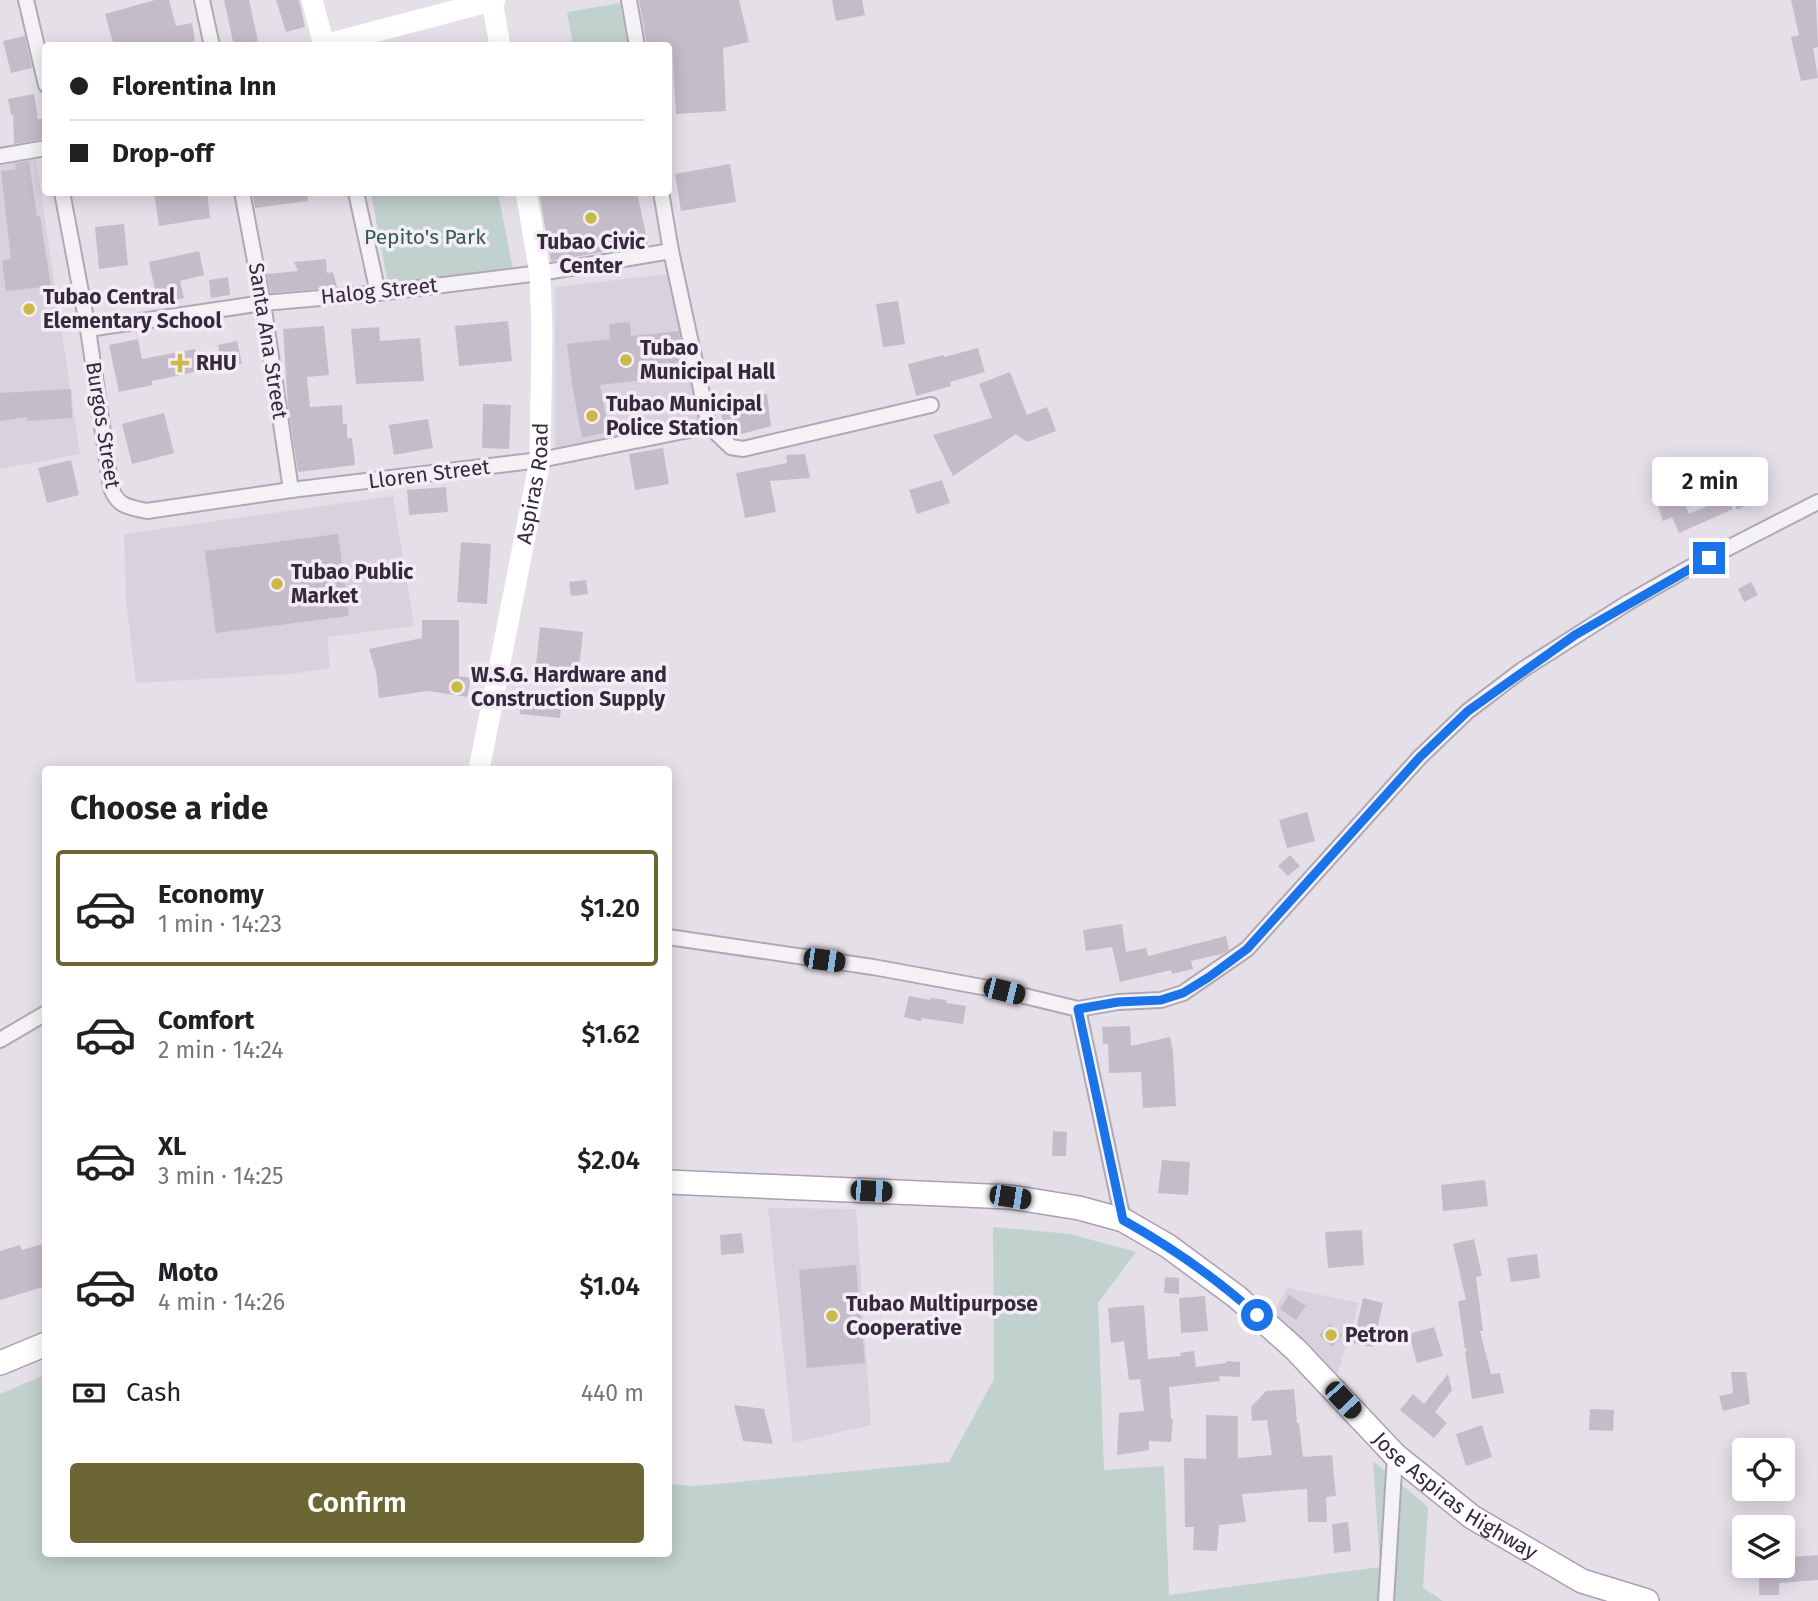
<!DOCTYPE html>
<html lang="en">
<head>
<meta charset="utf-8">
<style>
  body { margin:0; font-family:"Fira Sans",sans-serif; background:#f2f2f2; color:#202124; height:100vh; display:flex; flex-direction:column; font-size:26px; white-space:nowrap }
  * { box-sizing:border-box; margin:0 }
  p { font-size:23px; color:#757577 }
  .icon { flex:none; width:38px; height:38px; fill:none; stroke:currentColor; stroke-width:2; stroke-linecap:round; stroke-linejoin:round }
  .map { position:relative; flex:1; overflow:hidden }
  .details { position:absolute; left:42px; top:766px; width:630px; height:791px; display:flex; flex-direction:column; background:#fff; border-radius:7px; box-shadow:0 4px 18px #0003 }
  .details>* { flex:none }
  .guide { position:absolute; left:42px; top:42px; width:630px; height:154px; border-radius:7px; box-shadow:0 4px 18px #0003; display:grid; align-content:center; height:154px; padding:0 28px; background:#fff }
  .fabs { position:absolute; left:1732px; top:1438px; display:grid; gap:14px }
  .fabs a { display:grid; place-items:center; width:63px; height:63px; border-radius:7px; background:#fff; box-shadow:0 4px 18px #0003; font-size:35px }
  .end { position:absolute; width:32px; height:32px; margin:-16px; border:9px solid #1a73e8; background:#fff; box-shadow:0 0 0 4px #fff }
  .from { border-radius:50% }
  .bubble { position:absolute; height:49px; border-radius:7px; background:#fff; box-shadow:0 4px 18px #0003; font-size:23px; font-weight:600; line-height:49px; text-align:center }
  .car { position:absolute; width:21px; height:42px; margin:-21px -10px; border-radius:9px; box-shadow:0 0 5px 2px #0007; background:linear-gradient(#222 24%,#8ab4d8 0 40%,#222 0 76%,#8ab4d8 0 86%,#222 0) }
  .guide b { display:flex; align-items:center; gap:24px; height:66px; font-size:26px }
  .guide b+b { border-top:2px solid #e0e0e0 }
  .guide i { width:18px; height:18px; background:#202124 }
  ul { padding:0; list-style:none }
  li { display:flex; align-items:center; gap:21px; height:116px; margin:0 14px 10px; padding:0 14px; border:4px solid transparent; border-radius:7px }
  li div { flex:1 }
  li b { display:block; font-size:26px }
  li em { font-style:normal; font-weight:600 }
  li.current { border-color:#6c6534 }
  li>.icon { width:63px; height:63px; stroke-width:1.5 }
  h2 { padding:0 28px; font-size:32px; line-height:84px }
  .pay { display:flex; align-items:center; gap:18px; height:77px; padding:0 28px; font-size:26px }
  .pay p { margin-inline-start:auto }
  .cta { display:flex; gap:14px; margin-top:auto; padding:14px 28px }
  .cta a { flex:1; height:80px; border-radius:7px; background:#6c6534; color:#fff; font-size:28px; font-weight:600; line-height:80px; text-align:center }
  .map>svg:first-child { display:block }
</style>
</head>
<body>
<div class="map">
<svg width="1818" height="1601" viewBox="0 0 1818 1601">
  <rect width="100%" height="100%" fill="#e5dfe8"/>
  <g fill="#d9d1dd">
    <polygon points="36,159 80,454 0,469 0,164"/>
    <polygon points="669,274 701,422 555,448 555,287"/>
    <polygon points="393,496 414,626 327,637 330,668 290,674 136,683 126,600 124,534"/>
    <polygon points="768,1208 856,1209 871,1425 793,1443"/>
    <polygon points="1288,1288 1359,1303 1337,1375 1273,1312"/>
  </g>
  <g fill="#c0d1ce">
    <polygon points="620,3 628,45 573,45 567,12"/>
    <polygon points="371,193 498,193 513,269 389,289"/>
    <polygon points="993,1227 1070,1234 1136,1252 1098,1303 1104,1470 1164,1466 1169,1595 1380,1567 1373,1461 1428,1507 1423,1588 1443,1601 0,1601 0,1394 45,1375 46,1554 668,1554 669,1484 695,1486 949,1462 994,1379"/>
  </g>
  <g fill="#c5bcca">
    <polygon points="155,0 169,0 176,26 192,23 195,41 173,46 114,46 105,14"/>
    <polygon points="224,0 249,0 258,41 234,46"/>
    <polygon points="276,0 299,0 305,27 286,32"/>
    <polygon points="639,0 739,0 749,42 723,48 726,111 676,114 672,46 647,46"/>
    <polygon points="832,0 862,0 865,15 836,21"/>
    <polygon points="1791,0 1816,0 1818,47 1813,48 1818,78 1801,81 1791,37 1799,35"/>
    <polygon points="25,36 32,68 11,73 3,41"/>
    <polygon points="34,94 38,119 42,119 43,139 14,144 13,115 11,115 8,99"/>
    <polygon points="29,161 37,217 40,216 51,286 6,291 2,260 11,259 1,171 16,169 15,163"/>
    <polygon points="730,164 736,202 681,211 675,174"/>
    <polygon points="154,192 207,192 210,218 159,226"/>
    <polygon points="252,192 307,192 308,201 255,208"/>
    <polygon points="539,192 637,192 648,244 551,261"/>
    <polygon points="124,224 128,265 99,269 95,227"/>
    <polygon points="199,251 204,275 180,281 184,298 158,304 149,262"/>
    <polygon points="326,259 327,273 333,272 337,287 271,293 267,274 298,271 294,262"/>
    <polygon points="228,277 230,295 211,298 209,280"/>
    <polygon points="898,301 905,344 883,347 876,304"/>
    <polygon points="508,321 512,361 459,366 455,326"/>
    <polygon points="630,322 631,336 679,331 685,375 600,385 609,432 582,438 572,384 567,344 610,339 609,324"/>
    <polygon points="324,326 329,375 307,377 310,407 342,405 343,424 347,424 347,438 352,438 355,465 298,472 288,407 283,329"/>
    <polygon points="379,327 380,341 420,338 424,381 356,384 351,329"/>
    <polygon points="138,339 142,359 195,349 200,371 152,381 152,385 119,392 109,345"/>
    <polygon points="237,341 242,364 222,367 218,345"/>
    <polygon points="978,348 985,372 950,382 951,386 916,396 908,364 944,355 944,357"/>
    <polygon points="1010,372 1027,415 1047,407 1056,431 1027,442 1016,434 953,476 933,435 992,418 979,384"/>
    <polygon points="71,389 72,418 27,421 27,417 0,421 0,393"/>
    <polygon points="767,394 771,426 734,436 725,428 716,399"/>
    <polygon points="483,404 511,405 509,449 482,448"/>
    <polygon points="164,413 174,453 132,464 122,424"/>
    <polygon points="428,419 433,448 394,455 389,425"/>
    <polygon points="663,448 669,484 635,490 629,454"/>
    <polygon points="805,454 810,478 770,481 776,512 745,518 736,473 787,463 786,455"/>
    <polygon points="71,460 79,495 47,503 38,468"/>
    <polygon points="942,480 950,503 917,514 909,490"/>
    <polygon points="1745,486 1753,502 1737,510 1729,493"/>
    <polygon points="446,487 448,512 409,515 407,490"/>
    <polygon points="1682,496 1689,514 1728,497 1733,509 1679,533 1672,517 1663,521 1658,506"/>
    <polygon points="338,534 349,616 216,633 205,551"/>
    <polygon points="461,542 491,544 487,604 457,602"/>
    <polygon points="586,580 588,594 571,596 569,582"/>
    <polygon points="1751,582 1758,595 1744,602 1738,589"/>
    <polygon points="422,620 459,620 459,676 471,678 467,697 428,691 379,698 376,672 369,649 422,638"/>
    <polygon points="540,627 583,632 579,669 536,665"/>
    <polygon points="521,695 562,699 560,718 520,714"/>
    <polygon points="1307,812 1315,841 1287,848 1279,820"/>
    <polygon points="1290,855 1300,866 1288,876 1278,866"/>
    <polygon points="1122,924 1126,952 1146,948 1148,956 1226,936 1229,950 1222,954 1191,961 1193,969 1172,974 1171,970 1120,982 1112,947 1086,951 1083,930"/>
    <polygon points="909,996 930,1000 931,998 947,1000 946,1003 966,1006 963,1024 922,1018 921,1021 904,1017"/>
    <polygon points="1130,1026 1131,1046 1170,1037 1173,1051 1176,1106 1143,1108 1141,1072 1109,1073 1108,1044 1103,1044 1102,1027"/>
    <polygon points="1053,1131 1067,1132 1066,1156 1052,1156"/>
    <polygon points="1162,1160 1190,1162 1188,1195 1158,1193"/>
    <polygon points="1485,1180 1488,1206 1443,1211 1441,1185"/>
    <polygon points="1362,1230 1364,1265 1328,1268 1325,1232"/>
    <polygon points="742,1233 744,1253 721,1255 720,1235"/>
    <polygon points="1474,1239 1482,1276 1476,1277 1483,1331 1480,1331 1491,1374 1500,1373 1504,1393 1472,1399 1465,1352 1468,1348 1465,1349 1458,1301 1466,1300 1453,1244"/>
    <polygon points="46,1243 46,1286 0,1300 0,1251 20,1245 22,1250"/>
    <polygon points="1537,1254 1540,1278 1511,1282 1507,1258"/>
    <polygon points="856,1265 865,1363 807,1368 799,1270"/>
    <polygon points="1165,1277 1179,1278 1179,1294 1164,1293"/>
    <polygon points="1289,1295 1306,1306 1296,1320 1280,1309"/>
    <polygon points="1205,1296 1208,1331 1181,1333 1179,1298"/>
    <polygon points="1363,1298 1383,1303 1373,1347 1353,1343"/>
    <polygon points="1144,1305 1148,1359 1181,1356 1180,1353 1194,1351 1196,1367 1226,1363 1226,1361 1240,1362 1240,1377 1219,1376 1220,1381 1169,1387 1171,1419 1173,1419 1171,1442 1149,1441 1149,1450 1117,1455 1119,1413 1144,1411 1140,1379 1129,1380 1124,1341 1111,1343 1108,1308"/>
    <polygon points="1330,1324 1342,1335 1332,1347 1319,1335"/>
    <polygon points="1434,1327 1443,1356 1417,1363 1409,1334"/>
    <polygon points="1731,1372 1746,1372 1750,1404 1723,1411 1719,1396 1733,1393"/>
    <polygon points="1448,1374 1452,1390 1435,1412 1447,1423 1434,1438 1400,1410 1413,1394 1424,1404"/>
    <polygon points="1294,1389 1297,1423 1299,1423 1303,1457 1332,1455 1336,1496 1326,1497 1327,1522 1308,1522 1307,1489 1242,1494 1246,1522 1219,1525 1217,1551 1193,1550 1194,1527 1185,1527 1184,1458 1206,1459 1206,1415 1238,1416 1238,1458 1272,1455 1267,1420 1252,1421 1251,1407 1266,1391"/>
    <polygon points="734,1405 764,1409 773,1444 743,1441"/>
    <polygon points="1590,1409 1614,1410 1613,1431 1589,1430"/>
    <polygon points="1482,1425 1492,1457 1466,1466 1456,1434"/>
    <polygon points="1348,1522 1351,1551 1334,1553 1332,1524"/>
    <polygon points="1818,1555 1818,1580 1779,1583 1779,1595 1759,1595 1759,1566 1793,1566 1792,1557"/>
  </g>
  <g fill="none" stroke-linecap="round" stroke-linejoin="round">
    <g stroke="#b1a8b5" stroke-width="18">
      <g id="street">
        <polyline points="26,0 46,85"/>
        <polyline points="202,0 212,46"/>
        <polyline points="629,0 637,46"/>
        <polyline points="0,156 46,148"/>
        <path d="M62 192 88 329 111 488C118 507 129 507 147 511L291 490 540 460 709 426"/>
        <polyline points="242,192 263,303 291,490"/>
        <polyline points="356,192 378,293"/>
        <polyline points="661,192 671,251 709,426"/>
        <polyline points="88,329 263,303 378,293 540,273 671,251"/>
        <polyline points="709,426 731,447 743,449 931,405"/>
        <polyline points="668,937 873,967 1004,991 1078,1009 1118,1002 1161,1000 1183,993 1247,949 1420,757 1468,711 1522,670 1629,602 1687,569 1818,502"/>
        <polyline points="1078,1009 1123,1220"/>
        <polyline points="0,1040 46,1013"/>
        <polyline points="1386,1601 1395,1455"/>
      </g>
    </g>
    <g stroke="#ab9fb3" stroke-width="26">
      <g id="primary">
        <path id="s2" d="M668 1182 1010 1197 1079 1208 1123 1220 1168 1246 1237 1297 1296 1350 1395 1455 1472 1517 1582 1581 1647 1601"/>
        <polyline points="0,1363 46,1344"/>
      </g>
    </g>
    <use href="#street" stroke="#f5f2f6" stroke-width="14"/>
    <g stroke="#fff" stroke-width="21">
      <polyline points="312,0 324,45 495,0"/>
      <polyline points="492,0 500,46"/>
      <path id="s1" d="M479 770 540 460 542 333 540 273 526 192"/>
    </g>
    <use href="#primary" stroke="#fff" stroke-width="23"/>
  </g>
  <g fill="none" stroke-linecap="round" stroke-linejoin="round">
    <path stroke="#1a73e8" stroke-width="9" d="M1257 1315C1216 1278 1171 1247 1123 1220L1078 1009 1118 1002 1161 1000 1183 993 1209 977 1247 949 1420 757 1468 711 1575 635 1709 558"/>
  </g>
  <g fill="#cab947" stroke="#f3eef5" stroke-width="2.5">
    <circle cx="591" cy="218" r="7"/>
    <circle cx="29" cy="309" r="7"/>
    <circle cx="626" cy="360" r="7"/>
    <path d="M176.5 352.5h7v7h7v7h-7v7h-7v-7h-7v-7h7z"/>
    <circle cx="592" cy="416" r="7"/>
    <circle cx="277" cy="584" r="7"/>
    <circle cx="457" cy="687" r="7"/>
    <circle cx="832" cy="1316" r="7"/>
    <circle cx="1331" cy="1335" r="7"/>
  </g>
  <g text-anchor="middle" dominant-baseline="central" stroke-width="7" stroke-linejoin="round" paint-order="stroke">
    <g font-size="21" fill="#365a54" stroke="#f3eef5">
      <text x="425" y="237">Pepito's Park</text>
    </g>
    <g font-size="21" font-weight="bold" fill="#37283e" stroke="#f3eef5" text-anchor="start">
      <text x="591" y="242" text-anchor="middle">Tubao Civic<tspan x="591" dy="24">Center</tspan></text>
      <text x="43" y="297">Tubao Central<tspan x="43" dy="24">Elementary School</tspan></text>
      <text x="640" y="348">Tubao<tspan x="640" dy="24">Municipal Hall</tspan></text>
      <text x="196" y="363">RHU</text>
      <text x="606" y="404">Tubao Municipal<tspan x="606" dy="24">Police Station</tspan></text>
      <text x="291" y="572">Tubao Public<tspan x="291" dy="24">Market</tspan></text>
      <text x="471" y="675">W.S.G. Hardware and<tspan x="471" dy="24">Construction Supply</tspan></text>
      <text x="846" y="1304">Tubao Multipurpose<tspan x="846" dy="24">Cooperative</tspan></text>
      <text x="1345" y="1335">Petron</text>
    </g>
    <g font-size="21" fill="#37283e" stroke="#f3eef5">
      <text transform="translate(379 291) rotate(-6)">Halog Street</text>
      <text transform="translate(268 341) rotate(81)">Santa Ana Street</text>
      <text transform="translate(103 425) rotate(81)">Burgos Street</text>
      <text transform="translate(429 474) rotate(-7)">Lloren Street</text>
      <text stroke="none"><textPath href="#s1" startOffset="292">Aspiras Road</textPath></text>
      <text stroke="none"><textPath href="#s2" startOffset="892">Jose Aspiras Highway</textPath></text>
    </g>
  </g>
</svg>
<div class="fabs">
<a><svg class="icon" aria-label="locate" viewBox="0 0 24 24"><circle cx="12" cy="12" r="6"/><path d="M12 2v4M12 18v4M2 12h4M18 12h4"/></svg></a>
<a><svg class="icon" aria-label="layers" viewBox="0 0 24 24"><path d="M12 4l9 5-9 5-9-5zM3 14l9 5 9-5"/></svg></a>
</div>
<i class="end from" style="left:1257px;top:1315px"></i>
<i class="end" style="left:1709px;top:558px"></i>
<div class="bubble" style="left:1652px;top:457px;width:116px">2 min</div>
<i class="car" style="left:824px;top:960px;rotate:98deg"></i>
<i class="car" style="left:1004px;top:991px;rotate:104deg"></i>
<i class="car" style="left:871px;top:1191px;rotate:92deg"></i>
<i class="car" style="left:1010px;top:1197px;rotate:99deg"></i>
<i class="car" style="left:1343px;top:1400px;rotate:137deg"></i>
<div class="guide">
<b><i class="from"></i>Florentina Inn</b>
<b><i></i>Drop-off</b>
</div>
<section class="details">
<h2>Choose a ride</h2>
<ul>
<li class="current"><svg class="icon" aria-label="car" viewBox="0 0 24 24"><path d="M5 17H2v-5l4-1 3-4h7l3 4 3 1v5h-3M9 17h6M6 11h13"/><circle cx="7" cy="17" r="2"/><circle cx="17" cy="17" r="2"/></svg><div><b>Economy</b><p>1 min · 14:23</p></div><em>$1.20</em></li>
<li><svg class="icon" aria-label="car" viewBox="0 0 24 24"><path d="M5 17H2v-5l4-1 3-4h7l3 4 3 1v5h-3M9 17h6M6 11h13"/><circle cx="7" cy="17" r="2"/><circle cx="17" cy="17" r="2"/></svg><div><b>Comfort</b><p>2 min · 14:24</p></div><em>$1.62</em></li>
<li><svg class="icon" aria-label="car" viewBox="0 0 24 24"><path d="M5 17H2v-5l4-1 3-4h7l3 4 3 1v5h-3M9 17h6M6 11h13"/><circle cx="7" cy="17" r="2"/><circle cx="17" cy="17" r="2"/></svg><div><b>XL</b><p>3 min · 14:25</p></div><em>$2.04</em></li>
<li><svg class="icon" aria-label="car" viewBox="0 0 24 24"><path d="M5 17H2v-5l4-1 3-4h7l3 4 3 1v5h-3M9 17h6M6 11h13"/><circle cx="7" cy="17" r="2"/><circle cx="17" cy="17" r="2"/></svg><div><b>Moto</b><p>4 min · 14:26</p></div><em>$1.04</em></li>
</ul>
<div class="pay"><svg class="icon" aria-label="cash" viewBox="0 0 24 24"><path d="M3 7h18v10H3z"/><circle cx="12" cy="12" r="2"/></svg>Cash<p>440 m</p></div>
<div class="cta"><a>Confirm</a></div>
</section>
</div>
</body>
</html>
